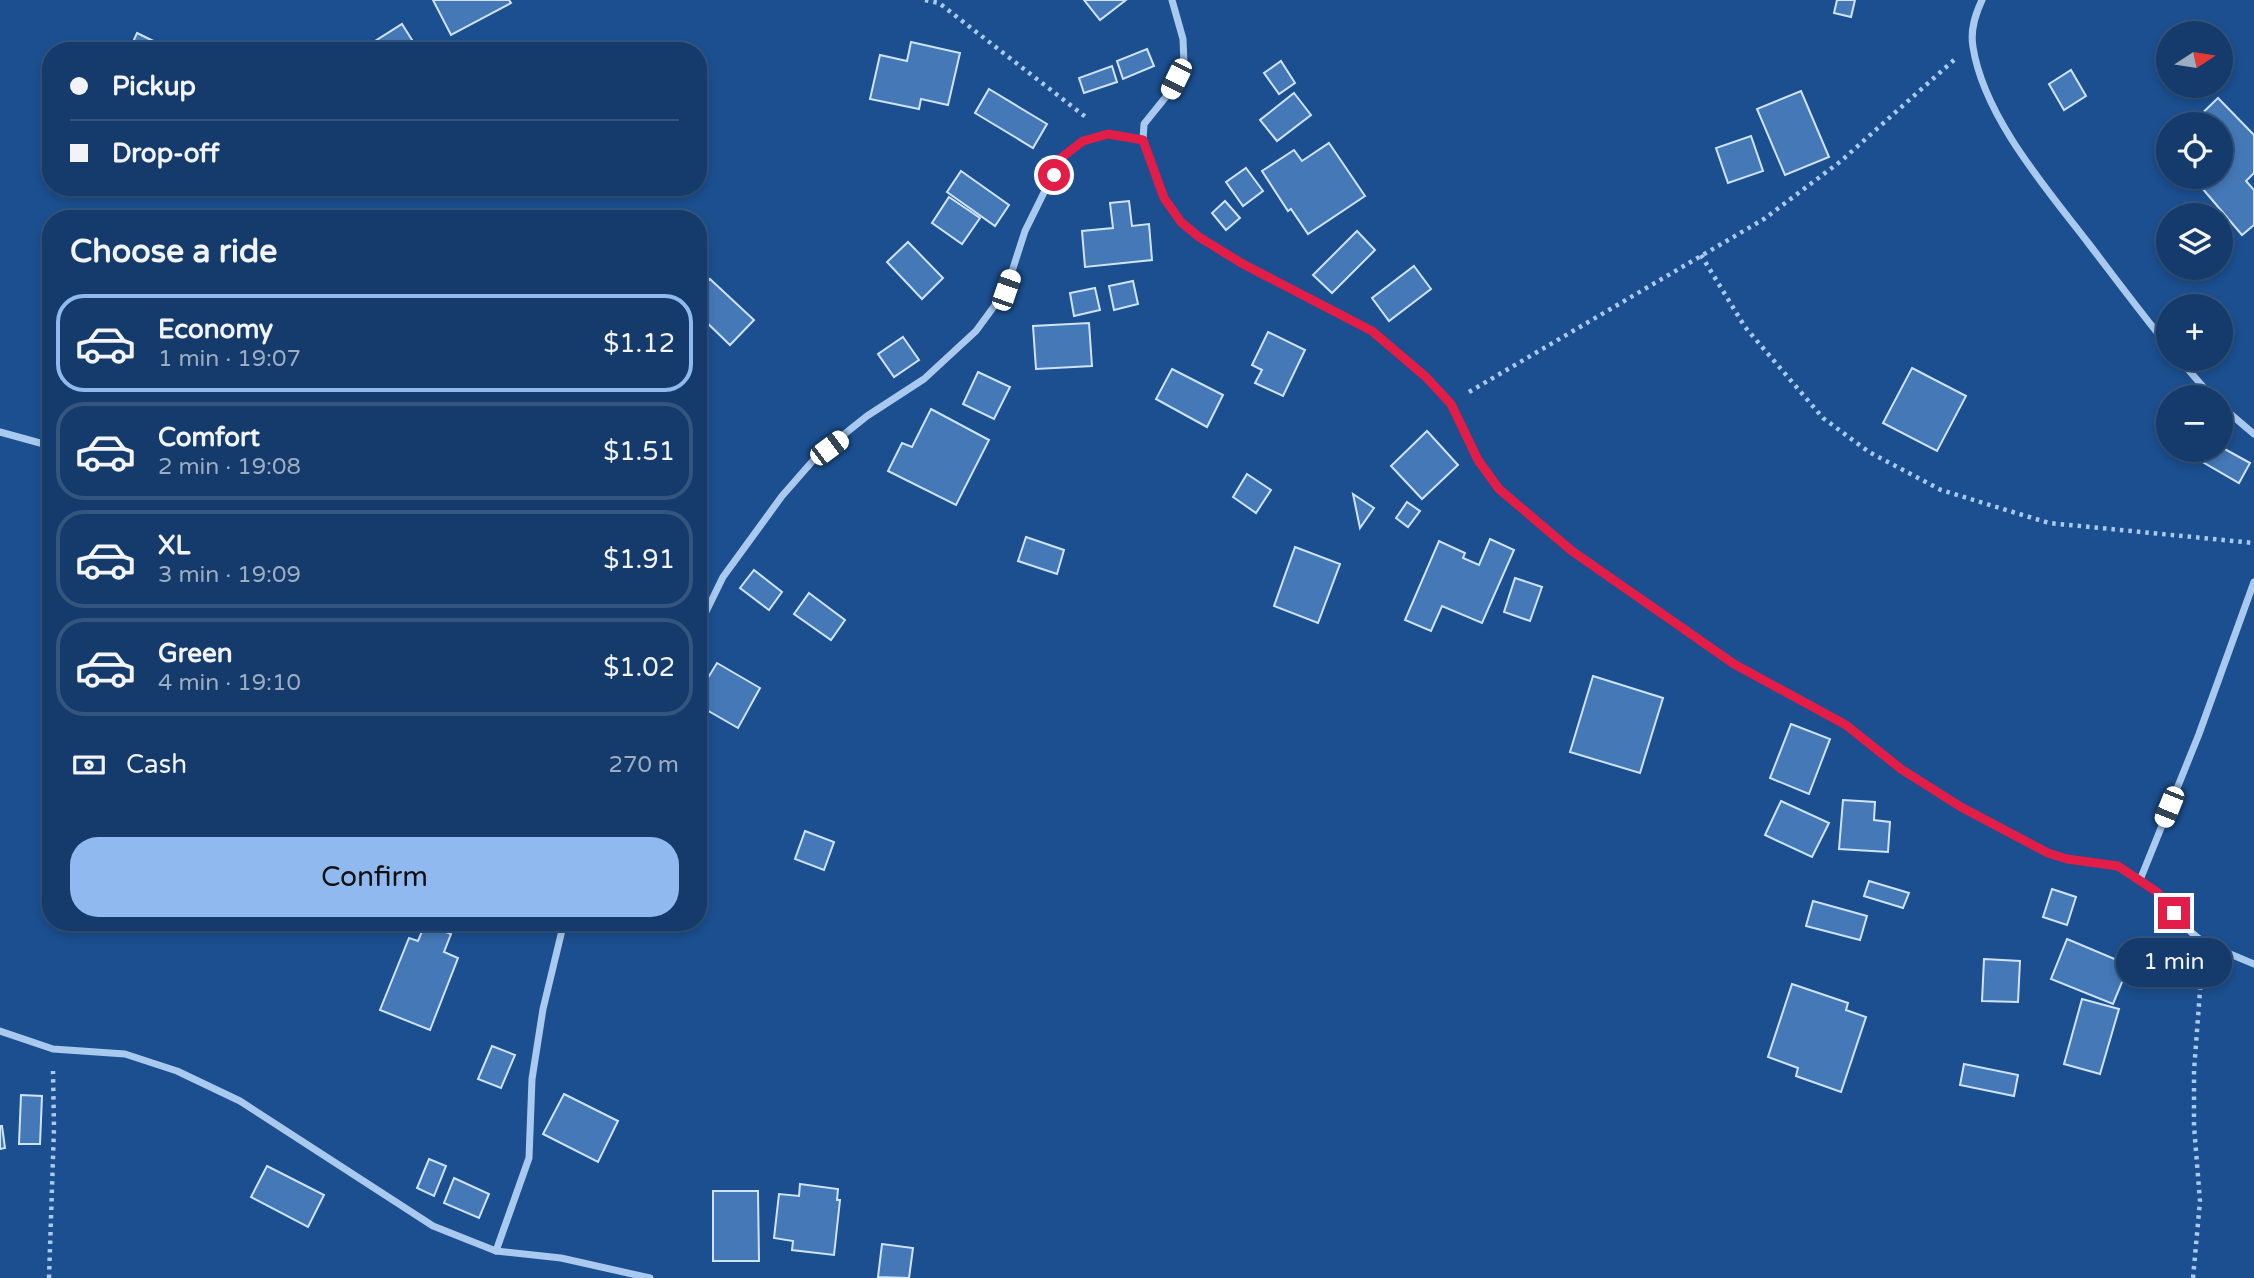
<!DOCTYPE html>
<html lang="en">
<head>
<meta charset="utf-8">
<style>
  body { margin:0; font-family:"Varela Round",sans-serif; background:#214673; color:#f1f3f6; height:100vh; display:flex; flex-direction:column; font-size:26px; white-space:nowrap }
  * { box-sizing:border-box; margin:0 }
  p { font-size:23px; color:#9dadc1 }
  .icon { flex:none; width:38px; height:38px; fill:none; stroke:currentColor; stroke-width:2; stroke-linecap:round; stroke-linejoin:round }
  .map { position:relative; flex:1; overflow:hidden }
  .side { position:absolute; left:42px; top:210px; width:665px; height:721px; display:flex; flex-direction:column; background:#143b6b; border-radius:28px; box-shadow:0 4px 10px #0003,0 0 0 2px #33557e }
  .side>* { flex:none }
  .guide { position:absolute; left:42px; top:42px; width:665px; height:154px; border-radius:28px; box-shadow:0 4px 10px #0003,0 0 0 2px #33557e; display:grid; align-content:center; height:154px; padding:0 28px; background:#143b6b }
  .needle { width:46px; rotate:78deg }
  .controls { position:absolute; left:2156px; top:21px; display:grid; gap:14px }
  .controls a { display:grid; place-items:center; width:77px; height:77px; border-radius:50%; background:#143b6b; box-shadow:0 4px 10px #0003,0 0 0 2px #33557e; font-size:35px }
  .end { position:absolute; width:32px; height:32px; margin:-16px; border:9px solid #e11d48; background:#fff; box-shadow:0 0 0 4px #fff }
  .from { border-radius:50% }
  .bubble { position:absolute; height:49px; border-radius:24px; background:#143b6b; box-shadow:0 4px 10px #0003,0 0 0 2px #33557e; font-size:23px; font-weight:600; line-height:49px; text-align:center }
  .car { position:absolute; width:21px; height:42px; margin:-21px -10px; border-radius:9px; box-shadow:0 0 5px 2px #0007; background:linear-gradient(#fff 24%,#345 0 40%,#fff 0 76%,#345 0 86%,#fff 0) }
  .guide b { display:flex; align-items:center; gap:24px; height:66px; font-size:26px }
  .guide b+b { border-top:2px solid #33557e }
  .guide i { width:18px; height:18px; background:#f1f3f6 }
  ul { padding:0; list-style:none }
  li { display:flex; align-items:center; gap:21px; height:98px; margin:0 14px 10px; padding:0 14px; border:4px solid #33557e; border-radius:28px }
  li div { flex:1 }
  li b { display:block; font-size:26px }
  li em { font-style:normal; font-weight:600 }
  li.current { border-color:#90b9f0 }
  li>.icon { width:63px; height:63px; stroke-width:1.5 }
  h2 { padding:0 28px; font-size:32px; line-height:84px }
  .pay { display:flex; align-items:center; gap:18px; height:77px; padding:0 28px; font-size:26px }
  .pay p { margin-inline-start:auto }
  .primary-button { display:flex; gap:14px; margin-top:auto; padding:14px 28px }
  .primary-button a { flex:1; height:80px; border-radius:28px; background:#90b9f0; color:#111; font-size:28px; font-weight:600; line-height:80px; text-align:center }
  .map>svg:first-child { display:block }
</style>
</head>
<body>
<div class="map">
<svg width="2254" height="1278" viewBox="0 0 2254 1278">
  <rect width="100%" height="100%" fill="#1b4f8f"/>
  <g fill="#4478b7" stroke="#cfe3fa" stroke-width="2">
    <polygon points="433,0 509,0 511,3 451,35"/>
    <polygon points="1084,0 1126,0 1100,20"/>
    <polygon points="1837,0 1855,0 1851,17 1834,13"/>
    <polygon points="402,24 419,51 362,51 361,50"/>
    <polygon points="137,33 174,51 129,51"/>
    <polygon points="911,42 960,53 948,105 921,99 919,109 870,99 880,55 907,61"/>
    <polygon points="1147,49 1154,66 1123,79 1117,61"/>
    <polygon points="1281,61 1295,83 1279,94 1264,73"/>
    <polygon points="1112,66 1117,82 1084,93 1079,78"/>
    <polygon points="2071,70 2086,96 2064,110 2049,84"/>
    <polygon points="989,89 1047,124 1033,148 975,113"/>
    <polygon points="1801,91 1829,157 1785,175 1757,109"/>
    <polygon points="1294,93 1311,115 1277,141 1260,120"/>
    <polygon points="2218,98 2254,135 2254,173 2246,181 2254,190 2254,225 2242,235 2202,188 2214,177 2221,177 2221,124 2191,124"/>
    <polygon points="1751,136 1763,171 1728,183 1716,148"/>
    <polygon points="1329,143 1365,196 1308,234 1291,209 1288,211 1262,171 1294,150 1302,161"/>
    <polygon points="1246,168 1263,191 1243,206 1226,182"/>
    <polygon points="961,171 1009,205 995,226 947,192"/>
    <polygon points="949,197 980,218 962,244 932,223"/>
    <polygon points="1129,201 1132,226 1149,224 1152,260 1085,267 1082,231 1113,228 1110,203"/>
    <polygon points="1225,201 1240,218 1226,230 1212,213"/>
    <polygon points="1357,231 1375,250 1332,293 1313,275"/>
    <polygon points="908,242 943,278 922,299 887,262"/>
    <polygon points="1414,266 1431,289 1389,321 1372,298"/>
    <polygon points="710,279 754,320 730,345 698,314 698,291"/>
    <polygon points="1133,281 1138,304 1114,310 1109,286"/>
    <polygon points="1095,288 1100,310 1074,316 1070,293"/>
    <polygon points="1089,323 1092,366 1036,369 1033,326"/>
    <polygon points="1268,332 1305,350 1283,396 1255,383 1262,370 1252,365"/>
    <polygon points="903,337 919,360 894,377 878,354"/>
    <polygon points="1912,368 1966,396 1937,451 1883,423"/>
    <polygon points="1172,369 1223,395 1207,427 1156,399"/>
    <polygon points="978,372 1010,387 994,419 963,404"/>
    <polygon points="931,409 989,440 956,505 888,471 902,443 912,447"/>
    <polygon points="1427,431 1458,465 1422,499 1391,466"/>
    <polygon points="2221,447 2250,463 2239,483 2201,461 2207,450 2221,450"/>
    <polygon points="1247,474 1271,490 1256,513 1233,497"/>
    <polygon points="1353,494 1374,508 1360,528"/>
    <polygon points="1407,502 1420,511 1408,527 1396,518"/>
    <polygon points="1026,537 1064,550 1057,574 1018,561"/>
    <polygon points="1490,539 1514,550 1482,623 1442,606 1431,631 1405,620 1439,541 1465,553 1463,558 1479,565"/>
    <polygon points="1295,547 1340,564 1318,623 1274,606"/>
    <polygon points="754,570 782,592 769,610 740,588"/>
    <polygon points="1515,578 1542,587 1530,621 1504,612"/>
    <polygon points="809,593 845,620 831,640 794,614"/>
    <polygon points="717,663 760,688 738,728 698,705 698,694"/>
    <polygon points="1593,676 1663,698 1640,773 1570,752"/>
    <polygon points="1791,724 1830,739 1809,794 1770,778"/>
    <polygon points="1843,800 1875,802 1874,820 1890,822 1888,852 1839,849"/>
    <polygon points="1781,801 1829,823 1812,857 1765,835"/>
    <polygon points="805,831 834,842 824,870 795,859"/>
    <polygon points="1869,881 1909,893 1903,908 1864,896"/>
    <polygon points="2052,889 2076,897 2067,925 2043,917"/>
    <polygon points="1813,901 1867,916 1860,940 1806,926"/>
    <polygon points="425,924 451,934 444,952 458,958 430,1030 380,1010 409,938 418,941"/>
    <polygon points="2067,939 2129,965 2113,1004 2051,979"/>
    <polygon points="1984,959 2020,961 2018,1002 1982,1001"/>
    <polygon points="1792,984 1848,1003 1846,1010 1866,1017 1841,1092 1796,1076 1798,1068 1768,1057"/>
    <polygon points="2082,999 2119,1009 2100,1074 2064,1064"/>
    <polygon points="492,1046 515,1055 501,1088 478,1079"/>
    <polygon points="1964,1064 2018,1075 2014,1096 1960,1085"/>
    <polygon points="564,1094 618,1121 598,1162 543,1134"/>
    <polygon points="21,1095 42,1096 40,1144 19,1144"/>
    <polygon points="0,1126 2,1126 5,1148 0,1149"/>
    <polygon points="429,1159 446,1166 434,1196 417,1188"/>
    <polygon points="267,1166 324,1195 308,1227 251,1197"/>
    <polygon points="454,1178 489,1194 479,1218 444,1203"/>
    <polygon points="800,1184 838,1189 837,1200 840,1200 834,1255 792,1250 793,1241 774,1238 779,1194 799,1196"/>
    <polygon points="713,1191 758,1191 759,1261 713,1261"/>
    <polygon points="882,1244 913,1248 909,1278 878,1277"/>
  </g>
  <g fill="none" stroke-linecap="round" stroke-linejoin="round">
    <g stroke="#a9c9ee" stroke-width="4.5" stroke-dasharray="3.5 5" stroke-linecap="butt">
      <polyline points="925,0 939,3 1087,118"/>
      <polyline points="1701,255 1745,327 1823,418 1869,452 1941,490 2049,523 2254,543"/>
      <polyline points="1469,392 1764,219 1841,161 1954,60"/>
      <polyline points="49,1278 54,1128 53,1071"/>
      <polyline points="2193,1278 2200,1201 2194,1126 2194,1071 2202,964"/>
    </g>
    <g stroke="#a9c9ee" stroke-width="7">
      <polyline points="1172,0 1183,39 1184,64 1169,93 1144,124 1143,140 1164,198 1181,222 1199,237 1243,264 1372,331 1426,377 1451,404 1478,460 1499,489 1572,551 1734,664 1846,725 1901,769 1961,807 2048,853 2067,859 2117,866 2157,892 2191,932 2204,943 2254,964"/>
      <path d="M1982 0C1975 15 1970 30 1973 47 1984 117 2046 188 2089 244 2115 278 2141 313 2168 346"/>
      <polyline points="2179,359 2212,397"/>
      <polyline points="2221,406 2254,434"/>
      <polyline points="0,432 51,446"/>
      <polyline points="698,628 723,577 782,496 817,456 867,416 924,379 976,331 1006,290 1025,231 1061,158 1083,141 1108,134 1143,140"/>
      <polyline points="2140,880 2199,734 2254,582"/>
      <polyline points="0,1031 53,1049 125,1054 177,1071 240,1101 433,1226 496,1251 561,1258 650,1278"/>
      <polyline points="496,1251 529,1158 532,1079 543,1009 564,922"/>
    </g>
  </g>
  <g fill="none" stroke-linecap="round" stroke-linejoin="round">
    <polyline stroke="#e11d48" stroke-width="9" points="1054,175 1061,158 1083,141 1108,134 1143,140 1164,198 1181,222 1199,237 1243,264 1372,331 1426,377 1451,404 1478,460 1499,489 1572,551 1734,664 1846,725 1901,769 1961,807 2048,853 2067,859 2118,866 2157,892 2174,913"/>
  </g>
</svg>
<div class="controls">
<a><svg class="needle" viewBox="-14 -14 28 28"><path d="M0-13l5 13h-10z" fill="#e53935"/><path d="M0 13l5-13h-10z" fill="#9dadc1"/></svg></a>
<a><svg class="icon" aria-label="locate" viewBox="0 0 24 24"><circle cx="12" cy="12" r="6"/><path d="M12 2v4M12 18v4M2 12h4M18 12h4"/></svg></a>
<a><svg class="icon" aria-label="layers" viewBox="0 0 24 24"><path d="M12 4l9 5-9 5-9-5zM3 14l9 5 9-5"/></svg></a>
<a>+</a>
<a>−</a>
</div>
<i class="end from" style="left:1054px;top:175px"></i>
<i class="end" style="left:2174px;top:913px"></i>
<div class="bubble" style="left:2116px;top:938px;width:116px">1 min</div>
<i class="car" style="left:1176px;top:79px;rotate:206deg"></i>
<i class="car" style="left:1006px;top:290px;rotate:19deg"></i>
<i class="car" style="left:829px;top:448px;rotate:53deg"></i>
<i class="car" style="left:2169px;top:807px;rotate:202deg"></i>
<div class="guide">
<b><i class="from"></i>Pickup</b>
<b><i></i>Drop-off</b>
</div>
<section class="side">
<h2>Choose a ride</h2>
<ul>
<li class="current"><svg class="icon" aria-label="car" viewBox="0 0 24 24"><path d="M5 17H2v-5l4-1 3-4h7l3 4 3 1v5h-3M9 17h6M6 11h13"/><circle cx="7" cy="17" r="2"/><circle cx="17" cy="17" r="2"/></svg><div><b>Economy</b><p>1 min · 19:07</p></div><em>$1.12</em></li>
<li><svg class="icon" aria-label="car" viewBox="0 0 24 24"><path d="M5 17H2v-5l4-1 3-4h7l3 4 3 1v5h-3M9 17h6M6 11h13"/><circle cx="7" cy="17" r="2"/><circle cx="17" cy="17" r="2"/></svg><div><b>Comfort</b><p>2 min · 19:08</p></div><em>$1.51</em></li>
<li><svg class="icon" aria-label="car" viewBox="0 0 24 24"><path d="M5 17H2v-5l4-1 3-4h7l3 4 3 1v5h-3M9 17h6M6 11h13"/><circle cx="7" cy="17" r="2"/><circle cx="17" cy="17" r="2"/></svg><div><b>XL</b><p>3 min · 19:09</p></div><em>$1.91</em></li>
<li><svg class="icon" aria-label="car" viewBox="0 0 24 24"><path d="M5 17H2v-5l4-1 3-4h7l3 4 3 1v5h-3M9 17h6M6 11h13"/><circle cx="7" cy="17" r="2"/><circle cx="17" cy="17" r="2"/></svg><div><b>Green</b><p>4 min · 19:10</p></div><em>$1.02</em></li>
</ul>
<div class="pay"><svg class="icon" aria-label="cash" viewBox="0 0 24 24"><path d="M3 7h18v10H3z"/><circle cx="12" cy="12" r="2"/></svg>Cash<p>270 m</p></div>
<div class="primary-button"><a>Confirm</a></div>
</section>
</div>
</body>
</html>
